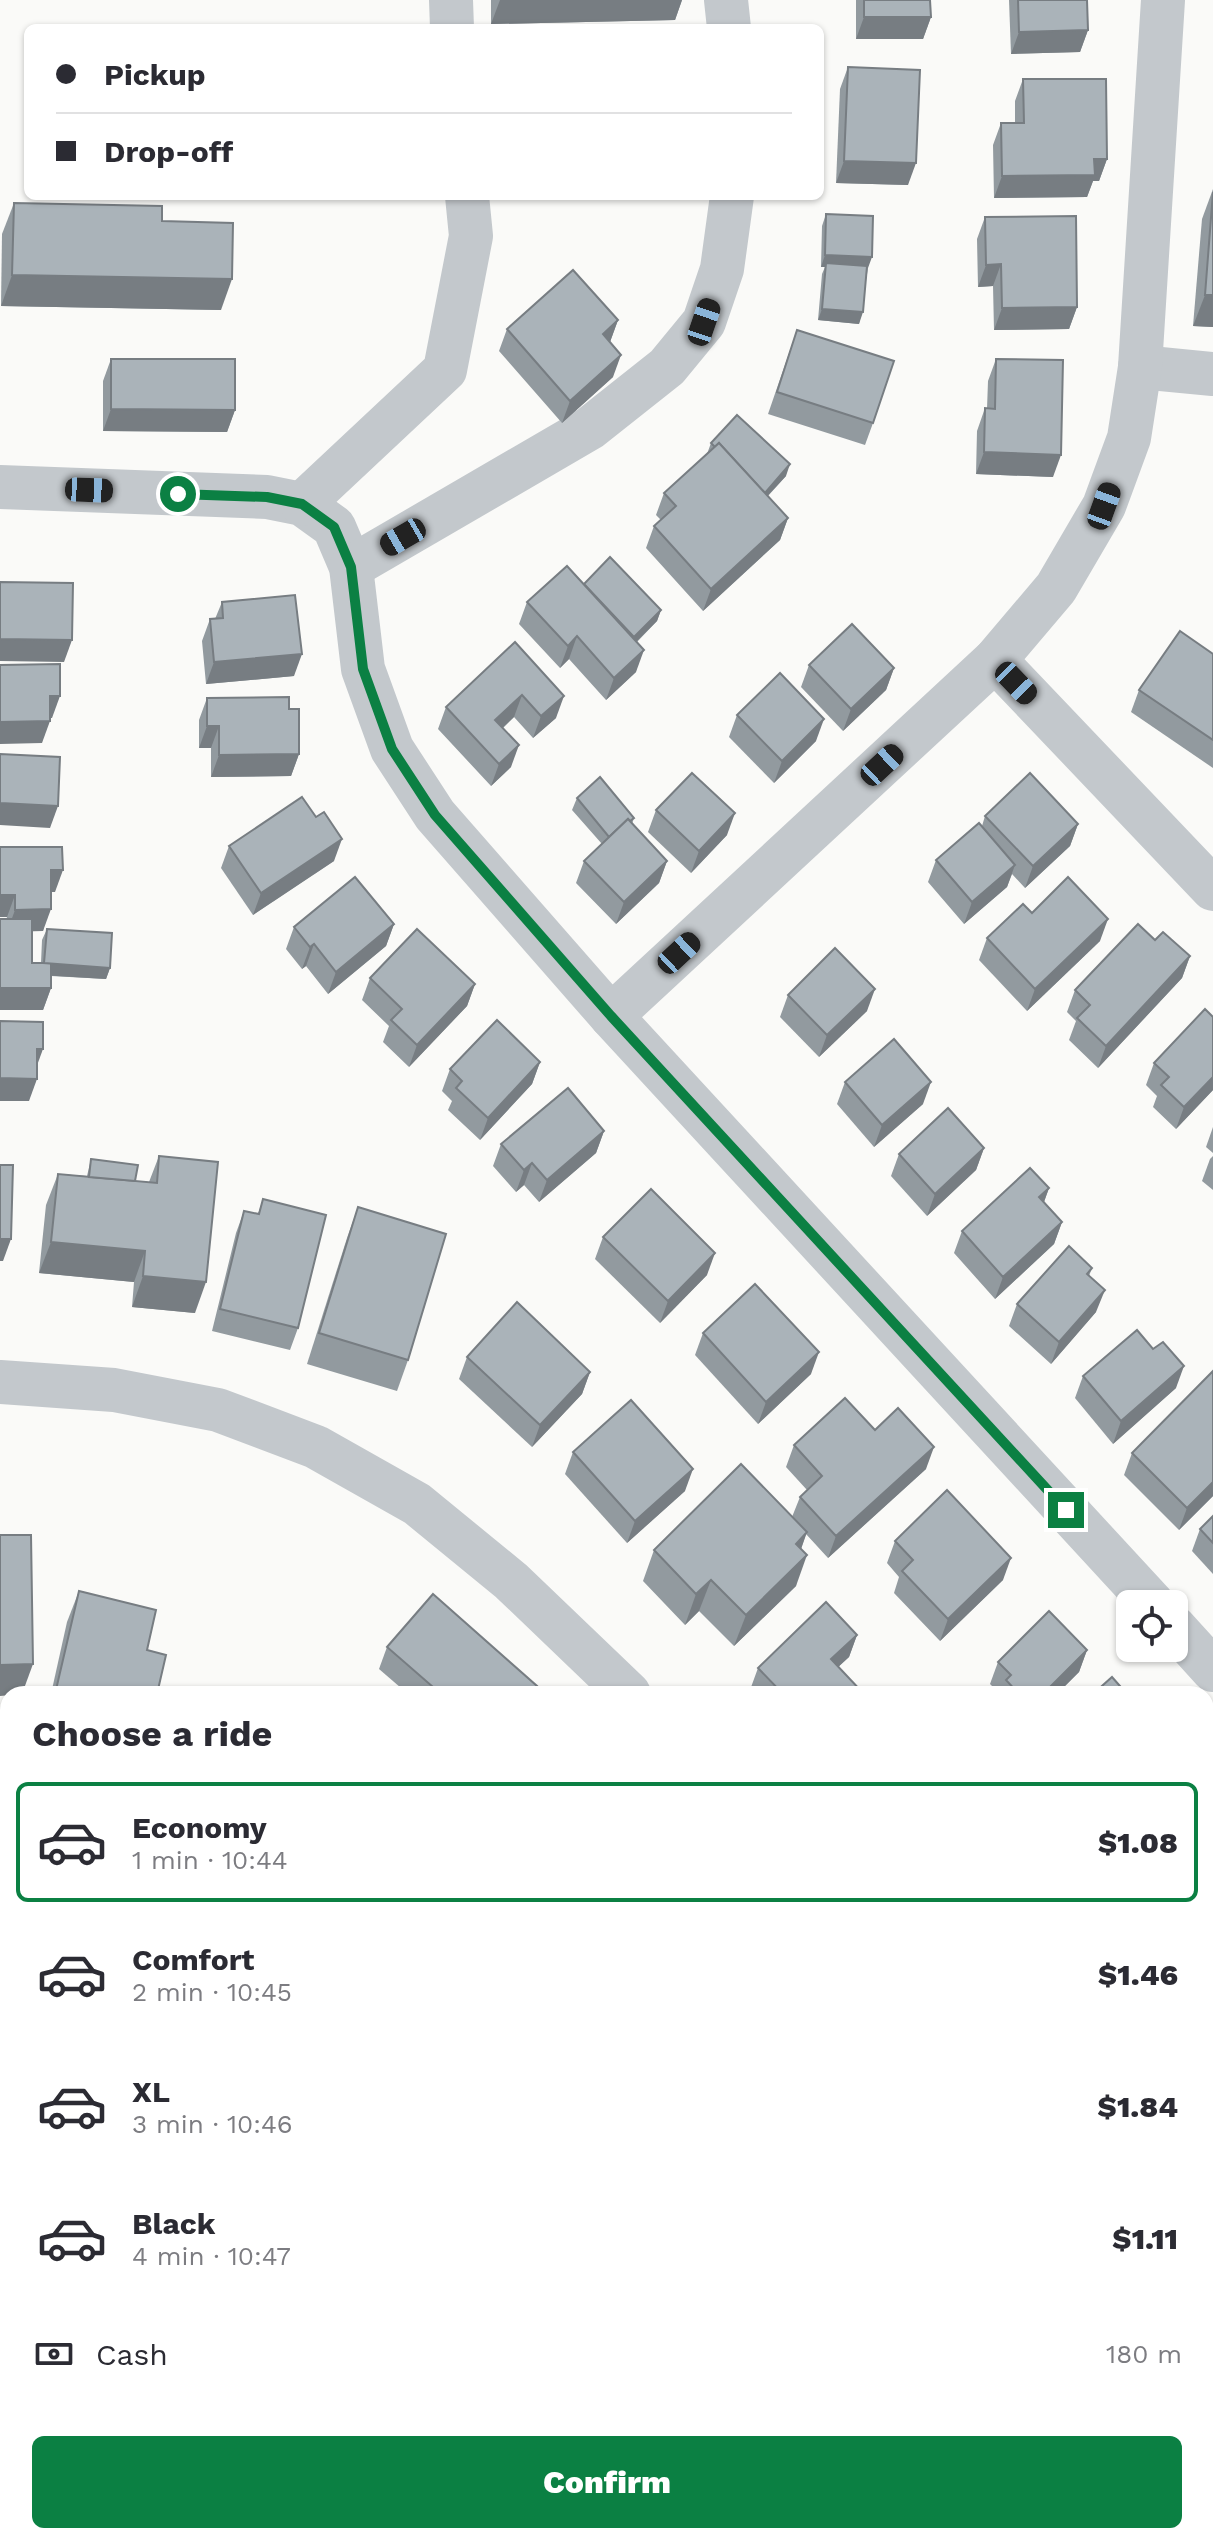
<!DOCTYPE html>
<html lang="en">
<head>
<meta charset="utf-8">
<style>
  body { margin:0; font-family:"Work Sans",sans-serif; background:#f7f7f7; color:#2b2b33; height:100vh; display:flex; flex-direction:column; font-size:30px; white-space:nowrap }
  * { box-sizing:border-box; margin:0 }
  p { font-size:26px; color:#7c7c81 }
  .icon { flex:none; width:44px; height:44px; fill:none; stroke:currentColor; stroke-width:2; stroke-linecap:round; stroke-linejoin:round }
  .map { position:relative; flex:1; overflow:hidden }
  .sheet { position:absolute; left:0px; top:1686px; width:1214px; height:858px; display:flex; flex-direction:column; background:#fff; border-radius:24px 24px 0 0; box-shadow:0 2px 6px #0004 }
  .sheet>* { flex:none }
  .banner { position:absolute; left:24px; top:24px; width:800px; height:176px; border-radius:12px; box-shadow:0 2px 6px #0004; display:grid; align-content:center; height:176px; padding:0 32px; background:#fff }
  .controls { position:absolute; left:1116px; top:1590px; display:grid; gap:16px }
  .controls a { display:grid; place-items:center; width:72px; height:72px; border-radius:12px; background:#fff; box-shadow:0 2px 6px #0004; font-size:40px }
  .end { position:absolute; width:36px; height:36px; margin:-18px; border:10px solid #0b8043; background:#fff; box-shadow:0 0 0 4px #fff }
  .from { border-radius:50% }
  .car { position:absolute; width:24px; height:48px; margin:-24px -12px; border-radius:10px; box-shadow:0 0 6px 2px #0007; background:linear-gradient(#222 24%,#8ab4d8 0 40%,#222 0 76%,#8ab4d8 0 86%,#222 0) }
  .banner b { display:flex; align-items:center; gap:28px; height:76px; font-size:30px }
  .banner b+b { border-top:2px solid #e1e1e2 }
  .banner i { width:20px; height:20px; background:#2b2b33 }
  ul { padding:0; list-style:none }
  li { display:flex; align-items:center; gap:24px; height:120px; margin:0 16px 12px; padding:0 16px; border:4px solid transparent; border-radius:12px }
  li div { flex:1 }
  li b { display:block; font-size:30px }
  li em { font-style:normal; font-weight:800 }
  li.on { border-color:#0b8043 }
  li>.icon { width:72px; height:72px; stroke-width:1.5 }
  h2 { padding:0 32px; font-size:36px; line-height:96px }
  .pay { display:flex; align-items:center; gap:20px; height:88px; padding:0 32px; font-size:30px }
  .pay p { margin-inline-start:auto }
  .action { display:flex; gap:16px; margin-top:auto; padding:16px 32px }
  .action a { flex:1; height:92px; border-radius:12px; background:#0b8043; color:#fff; font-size:32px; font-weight:800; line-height:92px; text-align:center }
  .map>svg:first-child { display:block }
</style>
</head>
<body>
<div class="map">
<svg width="1213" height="2543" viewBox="0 0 1213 2543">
  <rect width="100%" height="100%" fill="#fafaf8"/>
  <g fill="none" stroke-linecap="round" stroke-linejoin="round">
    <g stroke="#c3c8cc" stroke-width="44">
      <polyline points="451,0 452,28"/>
      <polyline points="726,0 729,28"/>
      <polyline points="1140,367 1213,374"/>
      <polyline points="0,487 267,497 302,504 334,527 351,567 363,669 392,749 435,815 611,1016"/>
      <polyline points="302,504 445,370 471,236 467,196"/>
      <polyline points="351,567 590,428 667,367 704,322 722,269 732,196"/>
      <polyline points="995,660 1213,889"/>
      <polyline points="0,1382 114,1390 218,1410 316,1447 417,1504 511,1581 629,1694"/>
      <polyline points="1153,1604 611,1016 995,660 1056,588 1104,506 1129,438 1140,367 1163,0"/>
      <polyline points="1174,1627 1213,1670"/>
      <polyline points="0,2161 8,2168"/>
      <polyline points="1206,2190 1213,2184"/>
      <polyline points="1206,2280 1213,2288"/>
      <polyline points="0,2407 8,2400"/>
      <polyline points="376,2536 384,2543"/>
      <polyline points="844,2543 851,2536"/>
    </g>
  </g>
  <g fill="#929a9f">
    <polygon points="491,0 682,0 675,20 491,24"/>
    <polygon points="856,0 930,0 931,17 923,39 856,39"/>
    <polygon points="1009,0 1087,0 1088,30 1080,52 1011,54"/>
    <polygon points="848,67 908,185 836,183 840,89"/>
    <polygon points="1023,79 1107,159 1099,181 1093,181 1087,197 994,198 993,145 1001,123 1015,123 1015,101"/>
    <polygon points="1213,189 1213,327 1193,326 1202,219"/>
    <polygon points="14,203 162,221 221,310 1,306 2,234"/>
    <polygon points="826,214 868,268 859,324 818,320 822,274 825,267 821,267 822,226"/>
    <polygon points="985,217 1077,307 1069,329 994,330 993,286 978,287 977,239"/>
    <polygon points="618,320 610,342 613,377 562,423 499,351 507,329"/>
    <polygon points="797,330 873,423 865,445 768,414"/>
    <polygon points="111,359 235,410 227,432 103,431 103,381"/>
    <polygon points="996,359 1053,477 976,474 977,431 985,408 987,409 988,381"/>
    <polygon points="711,443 786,476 768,496 788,518 780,540 703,611 646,548 654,526 661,520 656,515 664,493 707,454"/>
    <polygon points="584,584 661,610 657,621 637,642 636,672 606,700 569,659 560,668 519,624 527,602"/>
    <polygon points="222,602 294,676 206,684 202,641 210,619 215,619"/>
    <polygon points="515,642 556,718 533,738 514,717 503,728 511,767 491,786 438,729 446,707"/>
    <polygon points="1213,654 1213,768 1131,712 1139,690"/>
    <polygon points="809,665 894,668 886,690 843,731 801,687"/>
    <polygon points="207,698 289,709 299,754 291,776 211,777 211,748 199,748 199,720"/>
    <polygon points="737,715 816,741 774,783 729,737"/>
    <polygon points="577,798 634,818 632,824 667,861 659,883 616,924 576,883 584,861 602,844 572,810"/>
    <polygon points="656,810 727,835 691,873 648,832"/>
    <polygon points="985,816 1078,824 1070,846 1025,888 1012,874 1007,887 964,924 928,882 936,860 982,826"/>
    <polygon points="229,846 334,861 253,915 221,868"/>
    <polygon points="0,847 55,892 51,892 43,931 32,931 32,963 41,963 42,940 47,929 110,968 106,979 51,976 51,988 43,1010 0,1010 0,919 7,919"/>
    <polygon points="1032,913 1100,941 1027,1011 979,960 987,938"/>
    <polygon points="394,924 386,946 328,994 306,966 302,969 286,949 294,927"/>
    <polygon points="1155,940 1190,956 1182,978 1098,1068 1069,1040 1076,1021 1067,1012 1075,990"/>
    <polygon points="370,978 475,984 467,1006 409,1067 383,1042 389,1026 362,1000"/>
    <polygon points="788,995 867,1011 819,1057 780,1017"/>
    <polygon points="1213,1017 1213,1090 1176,1129 1153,1107 1157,1096 1146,1085 1154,1063"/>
    <polygon points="540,1062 532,1084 480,1140 448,1110 452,1101 442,1091 450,1069"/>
    <polygon points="845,1082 923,1104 874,1147 837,1104"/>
    <polygon points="1213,1127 1213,1153 1206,1147"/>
    <polygon points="604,1131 596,1153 539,1202 524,1185 516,1192 493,1166 501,1144"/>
    <polygon points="984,1148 976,1170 927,1216 891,1176 899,1154"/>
    <polygon points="159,1156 195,1313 132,1307 134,1282 39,1273 46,1205 58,1174 87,1176 91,1159 135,1181 149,1182"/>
    <polygon points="1213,1156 1213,1190 1202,1181 1210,1159"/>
    <polygon points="1049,1188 1044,1202 1062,1222 1054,1244 995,1299 954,1253 962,1231"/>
    <polygon points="263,1199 298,1328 290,1350 212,1331 236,1233 244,1211 258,1214"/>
    <polygon points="358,1207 408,1360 397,1391 307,1364 347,1238"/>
    <polygon points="603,1237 707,1275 660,1323 595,1259"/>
    <polygon points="1092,1268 1089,1276 1096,1312 1051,1364 1009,1326 1017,1304"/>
    <polygon points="703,1333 811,1374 758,1424 695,1355"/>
    <polygon points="467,1357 590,1372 582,1394 532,1447 459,1379"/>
    <polygon points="1083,1376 1176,1388 1113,1444 1075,1398"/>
    <polygon points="875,1430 926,1469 828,1558 806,1534 801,1549 796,1586 734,1646 699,1611 685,1625 643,1581 654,1550 792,1517 800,1497 807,1490 786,1467 794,1445"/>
    <polygon points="573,1452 685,1491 627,1543 565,1474"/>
    <polygon points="1132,1453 1213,1496 1179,1530 1124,1475"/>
    <polygon points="1213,1516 1213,1574 1192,1551 1200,1529"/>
    <polygon points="895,1541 1003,1580 940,1641 894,1593 899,1577 887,1563"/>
    <polygon points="79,1591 147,1650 157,1694 51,1694 67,1622"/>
    <polygon points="857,1635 849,1657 838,1667 864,1694 754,1694 750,1690 758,1668"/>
    <polygon points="387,1647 537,1686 534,1694 408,1694 379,1669"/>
    <polygon points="1087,1650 1079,1672 1057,1694 1000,1694 990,1684 998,1662"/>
    <polygon points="1213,1855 1213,1933 1206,1926 1206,1862"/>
    <polygon points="8,1903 8,2066 0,2062 0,1918"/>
    <polygon points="540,2536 615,2536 607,2543 547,2543"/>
  </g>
  <g fill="#777d82">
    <polygon points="500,0 682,0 675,20 491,24"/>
    <polygon points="864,17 931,17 923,39 856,39"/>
    <polygon points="1088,30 1080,52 1011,54 1019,32"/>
    <polygon points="1094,159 1107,159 1099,181 1093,181 1087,197 994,198 1002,176"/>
    <polygon points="844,161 916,163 908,185 836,183"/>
    <polygon points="825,255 872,257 868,268 826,267 826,263 825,267 821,267"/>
    <polygon points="1001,264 993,286 978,287 986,265"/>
    <polygon points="12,275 232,279 221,310 1,306"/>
    <polygon points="1205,295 1213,295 1213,327 1193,326"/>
    <polygon points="1077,307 1069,329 994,330 1002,308"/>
    <polygon points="822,309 863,312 859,324 818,320"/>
    <polygon points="618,320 610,342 603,334"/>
    <polygon points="621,355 613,377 562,423 570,401"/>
    <polygon points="111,409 235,410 227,432 103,431"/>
    <polygon points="984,452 1061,455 1053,477 976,474"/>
    <polygon points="790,464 786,476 760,504 764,493"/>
    <polygon points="788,518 780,540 703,611 711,589"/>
    <polygon points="661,610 657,621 630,648 634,637"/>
    <polygon points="577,636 569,659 560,668 568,646"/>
    <polygon points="0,639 72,640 64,662 0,661"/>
    <polygon points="644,650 636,672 606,700 614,678"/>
    <polygon points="302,654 294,676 206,684 214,662"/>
    <polygon points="894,668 886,690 843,731 851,709"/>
    <polygon points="522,695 514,717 487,742 495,720"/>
    <polygon points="50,696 60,696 52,718 42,718"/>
    <polygon points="564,696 556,718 533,738 541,716"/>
    <polygon points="824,719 816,741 774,783 782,761"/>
    <polygon points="50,721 42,743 0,744 0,722"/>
    <polygon points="207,726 219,726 211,748 199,748"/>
    <polygon points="519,745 511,767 491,786 499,764"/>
    <polygon points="299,754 291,776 211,777 219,755"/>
    <polygon points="0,803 58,806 50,828 0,825"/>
    <polygon points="735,813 727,835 691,873 699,851"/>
    <polygon points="1078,824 1070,846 1025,888 1033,866"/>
    <polygon points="342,839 334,861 253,915 261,893"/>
    <polygon points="667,861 659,883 616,924 624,902"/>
    <polygon points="1015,865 1007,887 964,924 972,902"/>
    <polygon points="51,870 63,870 55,892 43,892"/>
    <polygon points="0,895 15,895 7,917 0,917"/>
    <polygon points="51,909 43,931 7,932 15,910"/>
    <polygon points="1108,919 1100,941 1027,1011 1035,989"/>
    <polygon points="394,924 386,946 328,994 336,972"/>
    <polygon points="314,944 306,966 302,969 310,947"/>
    <polygon points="1190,956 1182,978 1098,1068 1106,1046"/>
    <polygon points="44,963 110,968 106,979 40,975"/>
    <polygon points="475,984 467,1006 409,1067 417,1045"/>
    <polygon points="0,988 51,988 43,1010 0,1010"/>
    <polygon points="875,989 867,1011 819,1057 827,1035"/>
    <polygon points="37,1049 43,1049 35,1071"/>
    <polygon points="540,1062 532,1084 480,1140 488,1118"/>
    <polygon points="1213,1077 1213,1090 1176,1129 1184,1107"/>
    <polygon points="0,1078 37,1079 29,1101 0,1101"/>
    <polygon points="931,1082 923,1104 874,1147 882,1125"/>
    <polygon points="604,1131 596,1153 539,1202 547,1180"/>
    <polygon points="984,1148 976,1170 927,1216 935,1194"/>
    <polygon points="532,1163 524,1185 516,1192 524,1170"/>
    <polygon points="1049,1188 1041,1210 1039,1197"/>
    <polygon points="1062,1222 1054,1244 995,1299 1003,1277"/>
    <polygon points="0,1239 11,1239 3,1261 0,1261"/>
    <polygon points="51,1242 145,1251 134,1282 39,1273"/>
    <polygon points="715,1253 707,1275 660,1323 668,1301"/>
    <polygon points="143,1276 206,1282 195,1313 132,1307"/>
    <polygon points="1105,1290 1096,1312 1051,1364 1059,1342"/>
    <polygon points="819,1352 811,1374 758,1424 766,1402"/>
    <polygon points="1184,1366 1176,1388 1113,1444 1121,1421"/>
    <polygon points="590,1372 582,1394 532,1447 540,1425"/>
    <polygon points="934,1447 926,1469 828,1558 836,1536"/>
    <polygon points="693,1469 685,1491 627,1543 635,1521"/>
    <polygon points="1213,1482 1213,1496 1179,1530 1187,1508"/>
    <polygon points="807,1532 796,1563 796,1544"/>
    <polygon points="807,1555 796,1586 734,1646 746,1615"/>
    <polygon points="1011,1558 1003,1580 940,1641 948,1619"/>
    <polygon points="711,1580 699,1611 685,1625 696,1594"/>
    <polygon points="857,1635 849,1657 823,1681 831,1659"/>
    <polygon points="1087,1650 1079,1672 1057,1694 1043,1694"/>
    <polygon points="33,1664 22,1694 0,1696 0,1665"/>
    <polygon points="592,2536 615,2536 607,2543 585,2543"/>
  </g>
  <g fill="#aab3b9" stroke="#777d82" stroke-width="2">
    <polygon points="864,0 930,0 931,17 864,17"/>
    <polygon points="1018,0 1087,0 1088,30 1019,32"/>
    <polygon points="848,67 920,70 916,163 844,161"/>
    <polygon points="1023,79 1106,79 1107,159 1094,159 1095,175 1002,176 1001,123 1024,123"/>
    <polygon points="1213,192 1213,295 1205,295"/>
    <polygon points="14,203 162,206 162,221 233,223 232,279 12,275"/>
    <polygon points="826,214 873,216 872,257 825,255"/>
    <polygon points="1076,216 1077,307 1002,308 1001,264 986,265 985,217"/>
    <polygon points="826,263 867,266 863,312 822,309"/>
    <polygon points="573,270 618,320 603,334 621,355 570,401 507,329"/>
    <polygon points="797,330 894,361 873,423 777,392"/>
    <polygon points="111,359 235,359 235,410 111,409"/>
    <polygon points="996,359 1063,360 1061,455 984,452 985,408 995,409"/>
    <polygon points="737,415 790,464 765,493 719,443 715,447 711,443"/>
    <polygon points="719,443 788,518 711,589 654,526 676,506 664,493"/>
    <polygon points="610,557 661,610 634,637 584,584"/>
    <polygon points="567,566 644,650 614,678 577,636 568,646 527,602"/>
    <polygon points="0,582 73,583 72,640 0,639"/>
    <polygon points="295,595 302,654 214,662 210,619 223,618 222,602"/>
    <polygon points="852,624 894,668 851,709 809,665"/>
    <polygon points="1180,631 1213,654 1213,740 1139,690"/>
    <polygon points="515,642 564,696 541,716 522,695 495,720 519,745 499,764 446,707"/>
    <polygon points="60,664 60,696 50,696 50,721 0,722 0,665"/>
    <polygon points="780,673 824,719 782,761 737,715"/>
    <polygon points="289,697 289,709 299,709 299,754 219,755 219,726 207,726 207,698"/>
    <polygon points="0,754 60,757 58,806 0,803"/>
    <polygon points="692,773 735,813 699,851 656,810"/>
    <polygon points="1030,773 1078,824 1033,866 985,816"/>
    <polygon points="600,777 634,818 630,821 628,819 609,837 577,798"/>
    <polygon points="302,797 316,817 324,812 342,839 261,893 229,846"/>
    <polygon points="628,819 667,861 624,902 584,861"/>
    <polygon points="979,823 1015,865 972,902 936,860"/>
    <polygon points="0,847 62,847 63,870 51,870 51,909 15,910 15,895 0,895"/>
    <polygon points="355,877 394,924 336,972 314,944 310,947 294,927"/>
    <polygon points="1068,877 1108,919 1035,989 987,938 1023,904 1032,913"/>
    <polygon points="0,919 32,919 32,963 51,963 51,988 0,988"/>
    <polygon points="1138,924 1155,940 1163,932 1190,956 1106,1046 1077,1018 1090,1005 1075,990"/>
    <polygon points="47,929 112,933 110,968 44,963"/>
    <polygon points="417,929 475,984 417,1045 391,1020 402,1009 370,978"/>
    <polygon points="835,948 875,989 827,1035 788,995"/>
    <polygon points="1205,1009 1213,1017 1213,1077 1184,1107 1161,1085 1169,1077 1154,1063"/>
    <polygon points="497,1020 540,1062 488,1118 456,1088 462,1081 450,1069"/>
    <polygon points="0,1021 43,1022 43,1049 37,1049 37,1079 0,1078"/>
    <polygon points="894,1039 931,1082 882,1125 845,1082"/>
    <polygon points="568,1088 604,1131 547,1180 532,1163 524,1170 501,1144"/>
    <polygon points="948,1108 984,1148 935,1194 899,1154"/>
    <polygon points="159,1156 218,1162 206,1282 143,1276 145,1251 51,1242 58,1174 157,1183"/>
    <polygon points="91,1159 138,1165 135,1181 89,1177"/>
    <polygon points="0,1165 13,1165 11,1239 0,1239"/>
    <polygon points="1030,1168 1049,1188 1039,1197 1062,1222 1003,1277 962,1231"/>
    <polygon points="651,1189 715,1253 668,1301 603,1237"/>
    <polygon points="263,1199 326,1215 298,1328 220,1309 244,1211 259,1214"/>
    <polygon points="358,1207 446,1234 408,1360 319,1333"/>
    <polygon points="1069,1246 1092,1268 1087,1274 1105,1290 1059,1342 1017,1304"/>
    <polygon points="755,1284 819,1352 766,1402 703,1333"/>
    <polygon points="517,1302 590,1372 540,1425 467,1357"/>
    <polygon points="1137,1330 1153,1349 1163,1342 1184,1366 1121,1421 1083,1376"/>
    <polygon points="1213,1371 1213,1482 1187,1508 1132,1453"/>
    <polygon points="845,1398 875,1430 898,1408 934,1447 836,1536 800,1497 822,1476 794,1445"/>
    <polygon points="631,1400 693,1469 635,1521 573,1452"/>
    <polygon points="741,1464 807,1532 796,1544 807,1555 746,1615 711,1580 696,1594 654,1550"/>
    <polygon points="947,1490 1011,1558 948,1619 902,1571 913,1560 895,1541"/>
    <polygon points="1213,1516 1213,1543 1200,1529"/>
    <polygon points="0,1535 31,1535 33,1664 0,1665"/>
    <polygon points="79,1591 156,1610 147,1650 166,1655 157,1694 55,1694"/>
    <polygon points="433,1594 537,1686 531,1694 441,1694 387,1647"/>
    <polygon points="826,1602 857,1635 831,1659 864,1694 783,1694 758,1668"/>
    <polygon points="1049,1611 1087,1650 1043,1694 1019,1694 1006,1680 1011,1675 998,1662"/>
    <polygon points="1112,1677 1127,1694 1093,1694"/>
    <polygon points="1213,1855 1213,1903 1206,1896 1206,1862"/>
    <polygon points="8,1903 8,2029 0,2025 0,1918"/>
    <polygon points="580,2536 592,2536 585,2542"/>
    <polygon points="1076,2536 1103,2536 1109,2543 1068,2543"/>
  </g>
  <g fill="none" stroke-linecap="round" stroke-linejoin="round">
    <polyline stroke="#0b8043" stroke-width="10" points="178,494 267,497 302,504 334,527 351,567 363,669 392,749 435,815 611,1016 1066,1510"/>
  </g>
</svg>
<div class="controls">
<a><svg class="icon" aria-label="locate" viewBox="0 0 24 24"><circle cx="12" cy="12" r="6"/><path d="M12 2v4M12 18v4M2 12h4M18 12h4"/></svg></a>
</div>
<i class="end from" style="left:178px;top:494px"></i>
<i class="end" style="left:1066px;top:1510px"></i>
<i class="car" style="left:704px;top:322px;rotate:19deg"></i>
<i class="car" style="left:89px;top:490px;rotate:92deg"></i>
<i class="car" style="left:1104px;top:506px;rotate:20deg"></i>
<i class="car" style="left:403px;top:537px;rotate:240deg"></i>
<i class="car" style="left:1016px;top:683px;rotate:136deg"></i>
<i class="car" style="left:882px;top:765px;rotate:47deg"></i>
<i class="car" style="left:679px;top:953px;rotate:47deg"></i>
<div class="banner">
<b><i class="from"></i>Pickup</b>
<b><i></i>Drop-off</b>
</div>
<section class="sheet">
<h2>Choose a ride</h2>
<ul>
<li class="on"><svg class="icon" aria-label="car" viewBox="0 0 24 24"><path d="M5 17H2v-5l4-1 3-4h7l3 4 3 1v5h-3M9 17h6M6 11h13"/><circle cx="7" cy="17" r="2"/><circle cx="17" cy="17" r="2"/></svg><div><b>Economy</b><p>1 min · 10:44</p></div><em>$1.08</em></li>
<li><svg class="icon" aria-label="car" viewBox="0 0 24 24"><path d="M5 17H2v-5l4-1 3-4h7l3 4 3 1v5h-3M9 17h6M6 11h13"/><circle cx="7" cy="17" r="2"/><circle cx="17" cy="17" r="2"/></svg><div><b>Comfort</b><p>2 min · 10:45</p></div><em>$1.46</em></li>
<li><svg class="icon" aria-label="car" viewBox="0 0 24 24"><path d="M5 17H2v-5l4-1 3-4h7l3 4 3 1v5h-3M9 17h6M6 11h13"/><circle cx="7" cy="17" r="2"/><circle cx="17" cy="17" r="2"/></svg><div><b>XL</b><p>3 min · 10:46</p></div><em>$1.84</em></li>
<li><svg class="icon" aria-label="car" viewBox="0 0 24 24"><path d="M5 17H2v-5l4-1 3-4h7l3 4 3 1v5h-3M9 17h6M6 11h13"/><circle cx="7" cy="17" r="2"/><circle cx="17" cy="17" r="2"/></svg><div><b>Black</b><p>4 min · 10:47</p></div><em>$1.11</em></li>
</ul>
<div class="pay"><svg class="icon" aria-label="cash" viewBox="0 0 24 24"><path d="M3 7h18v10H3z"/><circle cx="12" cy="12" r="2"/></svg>Cash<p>180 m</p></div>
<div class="action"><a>Confirm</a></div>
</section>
</div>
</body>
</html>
